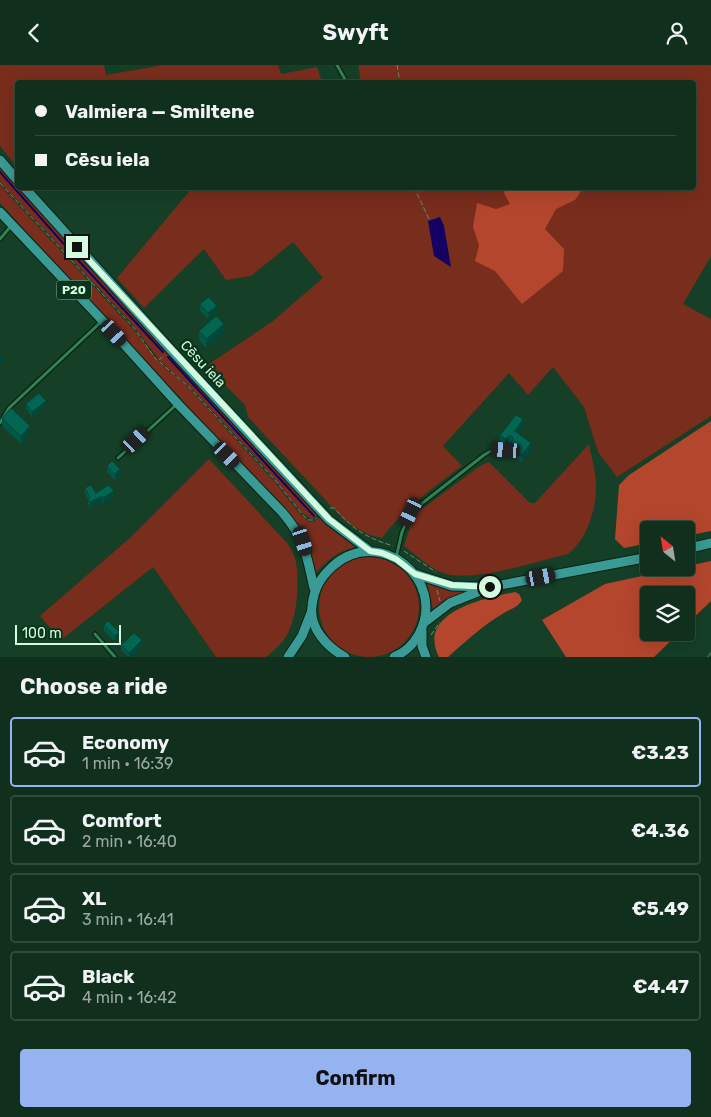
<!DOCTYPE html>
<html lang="en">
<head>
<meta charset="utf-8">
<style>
  body { margin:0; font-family:Rubik,sans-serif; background:#193725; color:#f1f3f6; height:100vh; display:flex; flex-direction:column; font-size:19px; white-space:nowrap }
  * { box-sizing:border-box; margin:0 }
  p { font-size:16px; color:#9ca9a3 }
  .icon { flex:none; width:28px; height:28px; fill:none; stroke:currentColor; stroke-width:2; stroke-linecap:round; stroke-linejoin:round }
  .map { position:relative; height:592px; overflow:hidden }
  .panel { display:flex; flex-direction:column; background:#102f1c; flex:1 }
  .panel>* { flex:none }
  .top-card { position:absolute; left:15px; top:15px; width:681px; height:110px; border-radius:5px; box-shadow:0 5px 20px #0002,0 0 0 1px #304a3b; display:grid; align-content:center; height:110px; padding:0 20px; background:#102f1c }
  .needle { width:32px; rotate:330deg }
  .controls { position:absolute; left:640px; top:456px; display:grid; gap:10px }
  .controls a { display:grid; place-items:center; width:55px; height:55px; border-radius:5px; background:#102f1c; box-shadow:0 5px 20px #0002,0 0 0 1px #304a3b; font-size:25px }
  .scale { position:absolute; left:15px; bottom:12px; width:106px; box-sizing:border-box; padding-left:5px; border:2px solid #d4fadf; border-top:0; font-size:14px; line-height:18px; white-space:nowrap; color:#d4fadf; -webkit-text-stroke:4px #09351c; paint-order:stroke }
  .end { position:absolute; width:22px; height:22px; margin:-11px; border:6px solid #d4fadf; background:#111; box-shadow:0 0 0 2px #111 }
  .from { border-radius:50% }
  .car { position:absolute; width:15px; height:30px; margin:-15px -8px; border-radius:6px; box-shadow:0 0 4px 1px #0007; background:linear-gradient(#222 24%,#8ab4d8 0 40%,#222 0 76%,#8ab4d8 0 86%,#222 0) }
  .top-card b { display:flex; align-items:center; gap:18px; height:48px; font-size:19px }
  .top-card b+b { border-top:1px solid #304a3b }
  .top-card i { width:12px; height:12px; background:#f1f3f6 }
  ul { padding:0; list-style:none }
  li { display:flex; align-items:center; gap:15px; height:70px; margin:0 10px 8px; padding:0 10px; border:2px solid #304a3b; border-radius:5px }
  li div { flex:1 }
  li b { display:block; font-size:19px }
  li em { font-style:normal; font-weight:700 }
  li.current { border-color:#95b2f1 }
  li>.icon { width:45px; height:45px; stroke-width:1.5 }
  h2 { padding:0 20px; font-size:22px; line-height:60px }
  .action { display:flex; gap:10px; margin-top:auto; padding:10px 20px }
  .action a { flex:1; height:58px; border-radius:5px; background:#95b2f1; color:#111; font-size:20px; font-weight:700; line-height:58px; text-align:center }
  header { display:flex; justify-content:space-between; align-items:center; height:65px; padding:0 20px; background:#102f1c; font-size:22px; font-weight:700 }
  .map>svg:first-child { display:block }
</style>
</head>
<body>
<header><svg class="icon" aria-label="back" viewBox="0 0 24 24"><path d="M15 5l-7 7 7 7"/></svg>Swyft<svg class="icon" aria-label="person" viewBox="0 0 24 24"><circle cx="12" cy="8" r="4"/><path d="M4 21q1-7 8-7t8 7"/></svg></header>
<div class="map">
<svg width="711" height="592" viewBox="0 0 711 592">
  <rect width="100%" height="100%" fill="#153f26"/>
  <g fill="#792d1c">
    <polygon points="0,0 104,0 106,10 163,0 278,0 281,9 317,2 322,17 18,18 17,102 0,81"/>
    <path d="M358 0H711V191L683 239 711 254V351L617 412 598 387 584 342 553 302 528 330 509 308 443 381 462 401C433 423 404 443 382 473L367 469 345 456 248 352 245 340 206 301 273 256 323 213 293 177 251 211 226 215 204 184 144 243 117 213 192 123 694 122V18L361 17Z"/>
    <polygon points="0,102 88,201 318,450 312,454 302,448 262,399 190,322 160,296 132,259 0,117"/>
    <path d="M0 120 133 264 158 296 188 322 273 415 300 449 309 457H313L321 452 338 469 356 482C339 485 326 496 315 509L309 479 299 462 0 138Z"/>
    <path d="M589 379C592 394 597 411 596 426 595 448 586 475 568 489 535 497 478 516 446 509 433 506 415 489 404 481L414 450 480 401 489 397 530 438H535Z"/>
    <path d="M209 394 288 479C291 485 295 491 296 497 300 518 297 559 283 576 278 582 272 587 266 592H216L153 502 61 575 40 551 131 472Z"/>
    <circle cx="369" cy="542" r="50"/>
    <polygon points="429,516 453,525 464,526 464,528 435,545 433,544 427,518"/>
  </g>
  <g fill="#b4462d">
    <polygon points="506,123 583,123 575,135 556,144 545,164 564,184 563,206 522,239 495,206 475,196 479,180 473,162 477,138 496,144 510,139 504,128"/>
    <polygon points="711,356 711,466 686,471 686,465 649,465 649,478 624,483 615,474 619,420 629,410"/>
    <polygon points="711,496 711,536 686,560 686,530 649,530 649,568 679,568 654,592 566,592 542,555 605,519"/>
    <path d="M515 527 519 529 522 535C518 542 511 544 504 548 483 560 465 577 448 592H439C416 547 485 533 515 527Z"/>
  </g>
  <polygon fill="#130263" points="440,152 444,161 451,202 434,191 428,156"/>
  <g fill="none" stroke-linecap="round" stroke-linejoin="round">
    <g stroke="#130263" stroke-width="2">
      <polyline points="0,107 78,195 163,287"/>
      <polyline points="168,292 314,451"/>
    </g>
    <g stroke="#0a2314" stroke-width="5.5">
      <g id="lane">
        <polyline points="337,0 347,18"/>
        <polyline points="0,174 11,161"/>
        <polyline points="0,358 9,343 102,256"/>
        <polyline points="118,393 177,339"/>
        <polyline points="396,493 402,467 411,447 484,390 494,384 506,385 510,381"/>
        <polyline points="95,569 115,592"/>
      </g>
    </g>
    <g stroke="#0a2314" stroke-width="11">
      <g id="primary">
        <polyline points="0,95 18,116"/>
        <polyline points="24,122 171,285 329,455 370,486"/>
        <path d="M0 147 102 255 178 339 282 447C306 475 306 489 314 523"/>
        <polyline points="686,484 711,478"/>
        <polyline points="415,509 452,521 485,522"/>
        <polyline points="425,557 450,538 490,522 649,492"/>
        <polyline points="422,566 422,581 426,592"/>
        <polyline points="288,592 302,571 311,548"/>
        <path d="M345 592C327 582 309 563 312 541 314 523 320 513 333 501 379 460 448 514 419 569 413 580 406 587 394 592"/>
      </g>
    </g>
    <g stroke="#668e74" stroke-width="1" stroke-dasharray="5 2.5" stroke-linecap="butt">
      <polyline points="397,0 400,18"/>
      <polyline points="0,118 134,263 155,293 188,321 274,414 302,449 308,455 313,455 317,453"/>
      <polyline points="414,122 429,154"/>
      <polyline points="159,295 165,290"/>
      <path d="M330 443H334C354 465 365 472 393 481"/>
      <polyline points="404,486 436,507"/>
      <polyline points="437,525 440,536"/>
      <polyline points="431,570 440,557"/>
      <polyline points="708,592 711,587"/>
    </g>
    <use href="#lane" stroke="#328152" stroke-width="3"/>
    <use href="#primary" stroke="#3a9a95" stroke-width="9"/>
  </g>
  <g fill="#025847">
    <polygon points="200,239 217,246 208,254 200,245"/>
    <polygon points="199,266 224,267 206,283 199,275"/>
    <polygon points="26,339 46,341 32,352 26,344"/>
    <polygon points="2,353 30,369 21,379 2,361"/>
    <polygon points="523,361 518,368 531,385 522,397 513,391 513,388 510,386 511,378 509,378 505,381 500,377 500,370"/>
    <polygon points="107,401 120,410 115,415 107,407"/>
    <polygon points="85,423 96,428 114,432 103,439 102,437 90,443 88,439 88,434 85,429"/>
    <polygon points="104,560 119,572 115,576 104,566"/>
    <polygon points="121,580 142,581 130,592 128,592 121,585"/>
  </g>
  <g fill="#01473a">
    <polygon points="217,241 217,246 208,254 208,248"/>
    <polygon points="224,259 224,267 206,283 206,274"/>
    <polygon points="3,290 3,298 0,299 0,291"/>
    <polygon points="46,336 46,341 32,352 32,347"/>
    <polygon points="523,354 523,361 515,373 515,366"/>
    <polygon points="30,361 30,369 21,379 21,371"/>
    <polygon points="509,371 509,378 505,381 505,374"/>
    <polygon points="531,378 531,385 522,397 522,390"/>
    <polygon points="120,404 120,410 115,415 115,409"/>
    <polygon points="114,426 114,432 103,439 103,433"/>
    <polygon points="102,431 102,437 90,443 90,437"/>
    <polygon points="119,567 119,572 115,576 115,571"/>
    <polygon points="142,575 142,581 130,592 129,592 129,588"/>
  </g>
  <g fill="#026653" stroke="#01473a">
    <polygon points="209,232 217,241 208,248 200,239"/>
    <polygon points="216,251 224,259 206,274 199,266"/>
    <polygon points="39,328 46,336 32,347 26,339"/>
    <polygon points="11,343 30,361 21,371 2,353"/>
    <polygon points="516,350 523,354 515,366 531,378 522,390 513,384 514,382 510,379 513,375 512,371 509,371 505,374 500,370"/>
    <polygon points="112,396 120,404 115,409 107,401"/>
    <polygon points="91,420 96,428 109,420 114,426 103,433 102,431 90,437 88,434 90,432 85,423"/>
    <polygon points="108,556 119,567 115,571 104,560"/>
    <polygon points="134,568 142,575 129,588 121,580"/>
  </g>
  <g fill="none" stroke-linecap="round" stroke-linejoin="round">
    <polyline stroke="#d4fadf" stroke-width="6" points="77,182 329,454 370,486 382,488 396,494 415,509 452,520 490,522"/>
  </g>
  <g text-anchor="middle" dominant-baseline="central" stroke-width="5" stroke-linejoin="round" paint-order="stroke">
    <rect fill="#09351c" stroke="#97bfa4" stroke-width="1" x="56.5" y="215.5" width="35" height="19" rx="4"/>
    <g font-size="12" font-weight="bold" fill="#d4fadf">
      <text x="74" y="225">P20</text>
    </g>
    <g font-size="14" fill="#d4fadf" stroke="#09351c">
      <text transform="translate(203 299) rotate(47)">Cēsu iela</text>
    </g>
  </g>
</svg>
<div class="controls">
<a><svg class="needle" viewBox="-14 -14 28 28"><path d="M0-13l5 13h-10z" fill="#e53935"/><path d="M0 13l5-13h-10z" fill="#9ca9a3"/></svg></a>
<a><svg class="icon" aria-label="layers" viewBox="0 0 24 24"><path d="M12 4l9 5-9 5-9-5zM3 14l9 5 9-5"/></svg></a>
</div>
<div class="scale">100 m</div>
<i class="end from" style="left:490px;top:522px"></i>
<i class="end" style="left:77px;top:182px"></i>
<i class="car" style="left:114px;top:268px;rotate:138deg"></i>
<i class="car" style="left:136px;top:375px;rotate:47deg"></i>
<i class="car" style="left:506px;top:385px;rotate:274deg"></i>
<i class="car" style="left:227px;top:390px;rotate:136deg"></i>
<i class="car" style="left:411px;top:447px;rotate:205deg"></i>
<i class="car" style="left:303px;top:476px;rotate:162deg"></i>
<i class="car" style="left:541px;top:512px;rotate:80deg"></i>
<div class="top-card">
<b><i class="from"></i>Valmiera — Smiltene</b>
<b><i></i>Cēsu iela</b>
</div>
</div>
<section class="panel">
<h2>Choose a ride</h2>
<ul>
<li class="current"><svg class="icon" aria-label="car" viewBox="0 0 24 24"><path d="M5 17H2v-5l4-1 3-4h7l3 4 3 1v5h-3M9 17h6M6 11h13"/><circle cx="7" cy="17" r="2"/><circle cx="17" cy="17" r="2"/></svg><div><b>Economy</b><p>1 min · 16:39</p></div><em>€3.23</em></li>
<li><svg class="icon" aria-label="car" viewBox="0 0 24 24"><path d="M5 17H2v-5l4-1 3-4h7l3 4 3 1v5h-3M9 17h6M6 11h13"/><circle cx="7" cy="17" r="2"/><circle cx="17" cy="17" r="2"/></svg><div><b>Comfort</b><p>2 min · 16:40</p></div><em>€4.36</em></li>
<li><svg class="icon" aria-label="car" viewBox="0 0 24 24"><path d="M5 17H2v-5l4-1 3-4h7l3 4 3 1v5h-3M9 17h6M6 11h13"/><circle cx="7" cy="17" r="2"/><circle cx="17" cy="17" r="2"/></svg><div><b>XL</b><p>3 min · 16:41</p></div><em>€5.49</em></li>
<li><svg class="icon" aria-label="car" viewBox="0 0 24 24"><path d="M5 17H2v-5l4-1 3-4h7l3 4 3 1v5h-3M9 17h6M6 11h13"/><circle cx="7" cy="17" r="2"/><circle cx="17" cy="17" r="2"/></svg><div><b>Black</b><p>4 min · 16:42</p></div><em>€4.47</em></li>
</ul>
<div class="action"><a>Confirm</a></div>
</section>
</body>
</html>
